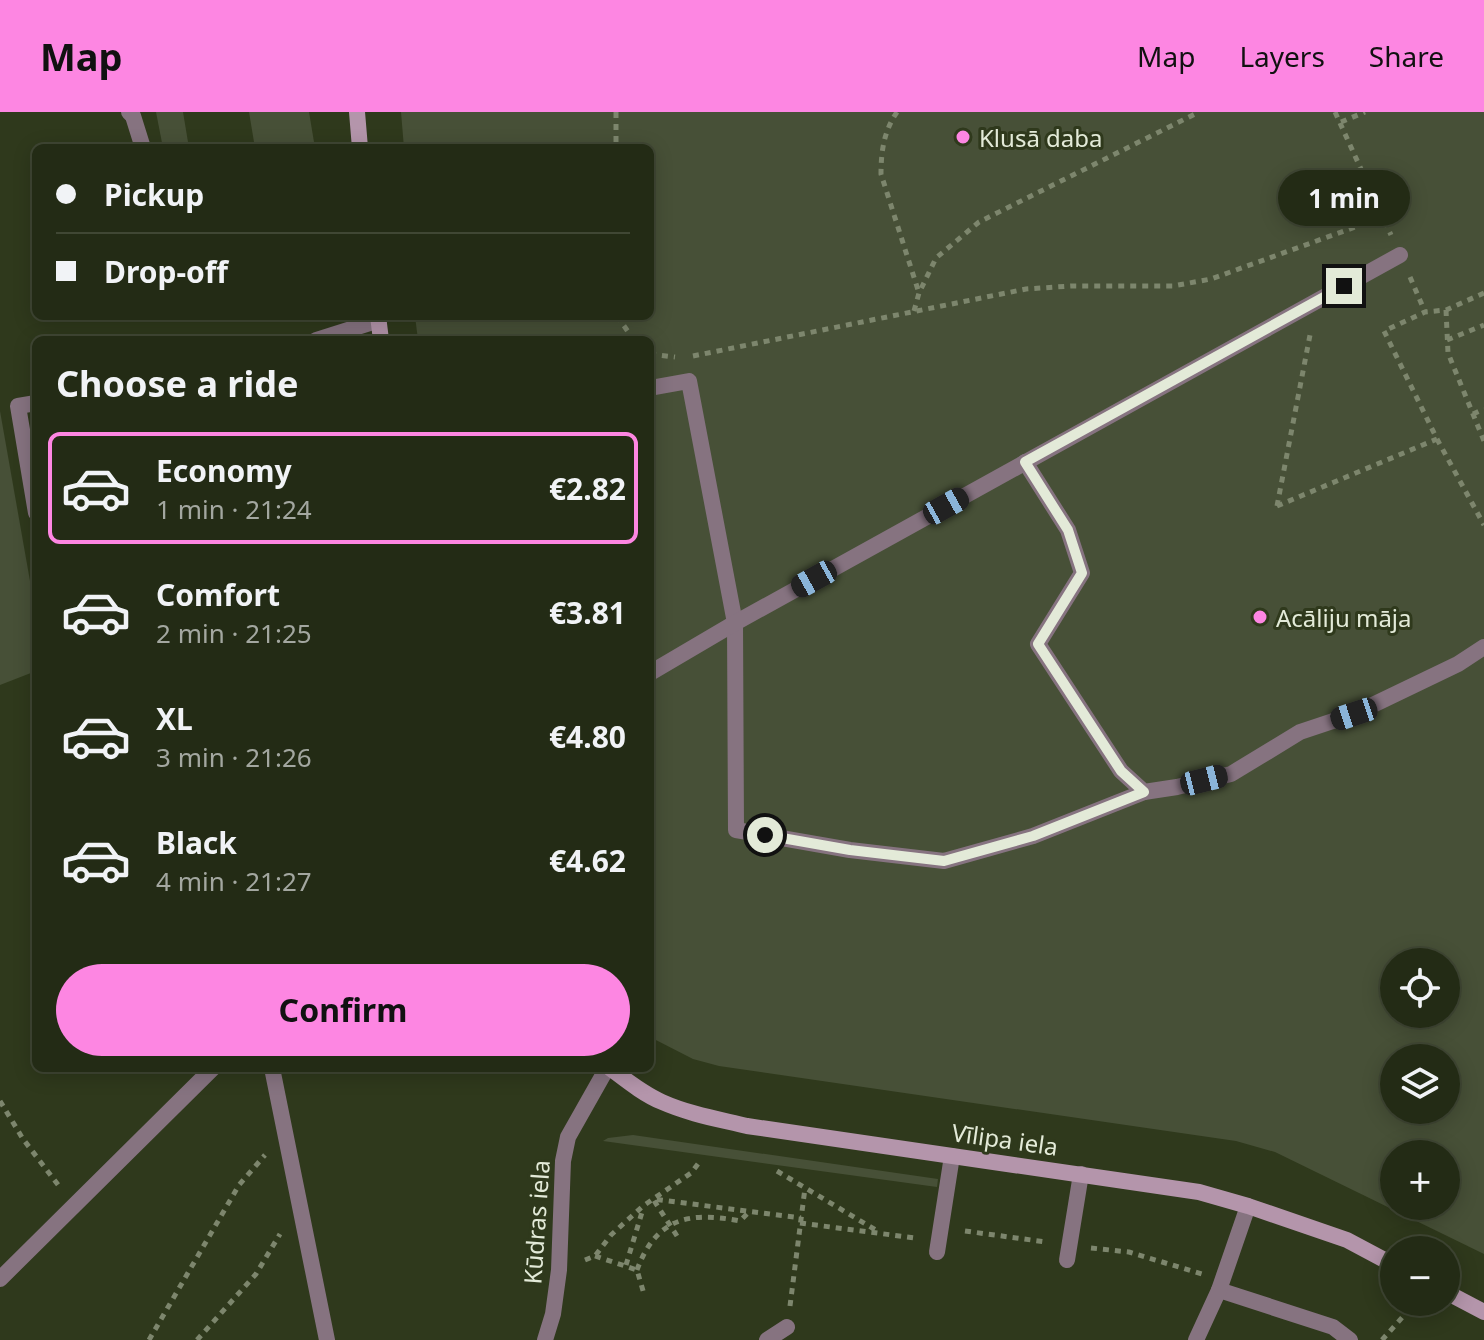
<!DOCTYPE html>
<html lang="en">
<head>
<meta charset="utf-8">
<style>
  body { margin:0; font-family:"Noto Sans",sans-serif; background:#2f3722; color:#f1f3f6; height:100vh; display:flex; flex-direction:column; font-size:30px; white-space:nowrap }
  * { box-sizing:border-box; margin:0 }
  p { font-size:26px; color:#a3a7a0 }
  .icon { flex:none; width:44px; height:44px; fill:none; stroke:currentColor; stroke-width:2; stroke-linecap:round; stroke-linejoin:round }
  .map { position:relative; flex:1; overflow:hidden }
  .drawer { position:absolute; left:32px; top:224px; width:622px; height:736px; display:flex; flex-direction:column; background:#232b15; border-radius:12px; box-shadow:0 4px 20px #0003,0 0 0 2px #404734 }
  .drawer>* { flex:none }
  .guide { position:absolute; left:32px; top:32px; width:622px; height:176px; border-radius:12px; box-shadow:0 4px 20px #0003,0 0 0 2px #404734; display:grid; align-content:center; height:176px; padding:0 24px; background:#232b15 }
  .fabs { position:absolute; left:1380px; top:836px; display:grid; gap:16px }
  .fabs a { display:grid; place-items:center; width:80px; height:80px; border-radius:50%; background:#232b15; box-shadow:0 4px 20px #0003,0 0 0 2px #404734; font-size:40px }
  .end { position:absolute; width:36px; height:36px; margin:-18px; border:10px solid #e3ead8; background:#111; box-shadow:0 0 0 4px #111 }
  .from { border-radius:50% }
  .bubble { position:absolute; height:56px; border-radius:28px; background:#232b15; box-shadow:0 4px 20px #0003,0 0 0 2px #404734; font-size:26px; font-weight:700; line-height:56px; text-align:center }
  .car { position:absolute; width:24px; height:48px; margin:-24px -12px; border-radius:10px; box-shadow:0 0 6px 2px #0007; background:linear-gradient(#222 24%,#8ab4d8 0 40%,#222 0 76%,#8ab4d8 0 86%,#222 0) }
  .guide b { display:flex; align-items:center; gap:28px; height:76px; font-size:30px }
  .guide b+b { border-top:2px solid #404734 }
  .guide i { width:20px; height:20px; background:#f1f3f6 }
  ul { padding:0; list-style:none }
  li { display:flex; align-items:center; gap:24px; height:112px; margin:0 16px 12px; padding:0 8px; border:4px solid transparent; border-radius:12px }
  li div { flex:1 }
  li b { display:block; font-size:30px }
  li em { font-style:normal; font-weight:700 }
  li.on { border-color:#fd86e2 }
  li>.icon { width:72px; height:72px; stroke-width:1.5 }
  h2 { padding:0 24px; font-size:36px; line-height:96px }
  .primary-button { display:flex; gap:16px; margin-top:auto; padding:16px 24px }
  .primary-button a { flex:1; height:92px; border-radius:48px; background:#fd86e2; color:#111; font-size:32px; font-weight:700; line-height:92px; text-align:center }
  header { display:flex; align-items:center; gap:48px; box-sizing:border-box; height:112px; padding:0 40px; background:#fd86e2; color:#111 }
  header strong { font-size:38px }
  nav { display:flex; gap:44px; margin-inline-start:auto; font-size:28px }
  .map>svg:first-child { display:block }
</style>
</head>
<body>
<header>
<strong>Map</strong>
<nav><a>Map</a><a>Layers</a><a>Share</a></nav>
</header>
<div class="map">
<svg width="1484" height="1228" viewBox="0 0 1484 1228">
  <rect width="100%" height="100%" fill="#2f391c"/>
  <g fill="#475037" fill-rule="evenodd">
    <polygon points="156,0 183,0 189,36 163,36"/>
    <polygon points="249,0 309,0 315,36 255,36"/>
    <path d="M401 0H1484V1142L1275 1040 1236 1029 719 954 693 947 650 925V228H418L415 204H650V36H404ZM1394 850H1446V902H1394ZM1394 946H1446V998H1394ZM1394 1042H1446V1094H1394Z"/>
    <polygon points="0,299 36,503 36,559 0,573"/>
    <polygon points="633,1023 938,1067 937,1075 603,1029 608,1026"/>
  </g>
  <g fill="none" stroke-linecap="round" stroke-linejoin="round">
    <g stroke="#7d866d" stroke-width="5" stroke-dasharray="6 6" stroke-linecap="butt">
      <polyline points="616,0 616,36"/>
      <path d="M897 0C884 19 881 39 881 62L919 181"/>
      <polyline points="1335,0 1391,123"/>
      <polyline points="1341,10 1365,0"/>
      <polyline points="1410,165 1425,200"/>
      <polyline points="1484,181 1446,198 1425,200 1384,219 1437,327 1484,413"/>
      <polyline points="1446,198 1448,241 1484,329"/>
      <polyline points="914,199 919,181 936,146 979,110 1199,0"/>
      <polyline points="617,204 634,228"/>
      <polyline points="1447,228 1484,213"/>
      <polyline points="650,242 675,245"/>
      <polyline points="693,244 1026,177 1071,174 1173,174 1211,167 1383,105"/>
      <polyline points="1473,302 1484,297"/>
      <polyline points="1277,394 1310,223"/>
      <polyline points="1277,394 1437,327"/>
      <polyline points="0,989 23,1027 59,1074"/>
      <polyline points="777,1059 879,1120"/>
      <polyline points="800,1111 915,1126"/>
      <polyline points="965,1119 1046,1130"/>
      <polyline points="677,1124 653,1087 801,1106"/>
      <polyline points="1091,1136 1129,1140 1202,1162"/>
      <polyline points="595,1144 637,1158 644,1182"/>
      <polyline points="585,1148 595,1144 611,1123 643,1094 691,1061 701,1048"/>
      <polyline points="626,1153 643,1097"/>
      <path d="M637 1158C656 1106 689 1099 740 1109L749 1100"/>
      <polyline points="790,1194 805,1076"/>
      <polyline points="149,1228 239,1073 265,1043"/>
      <polyline points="197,1228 256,1162 280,1122"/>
      <polyline points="1382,1228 1416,1190"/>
    </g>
    <g stroke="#867380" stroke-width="16">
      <polyline points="129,0 133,4 143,36"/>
      <polyline points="650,276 689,269 735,511 736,718 850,738 944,749 1033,724 1144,680"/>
      <polyline points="1025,350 1068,418 1082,461 1038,532 1121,659 1144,680 1177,675 1231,662 1300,620 1354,602 1458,552 1484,535"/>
      <polyline points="650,561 735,511 1400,143"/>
      <polyline points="937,1140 952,1044"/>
      <polyline points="1067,1148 1081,1062"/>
      <polyline points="1219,1178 1333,1215 1350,1228"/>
      <polyline points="767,1228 787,1215"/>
    </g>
    <g stroke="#867380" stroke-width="16">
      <polyline points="316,228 379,208"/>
      <polyline points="36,291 18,294 36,401"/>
      <polyline points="272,956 327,1228"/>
      <polyline points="0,1167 213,956"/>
      <polyline points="545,1228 553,1202 559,1158 563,1049 568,1025 607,956"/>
      <polyline points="1196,1228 1219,1178 1248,1094"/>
    </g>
    <g stroke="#b495ab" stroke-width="16">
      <polyline points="357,0 360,36"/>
      <polyline points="378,204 381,228"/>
      <path d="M610 956C626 968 643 982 662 990 689 1002 718 1007 747 1014L1199 1080 1248 1094 1347 1128 1394 1153"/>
      <polyline points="1446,1180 1484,1200"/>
    </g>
  </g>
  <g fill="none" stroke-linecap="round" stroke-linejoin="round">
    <polyline stroke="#e3ead8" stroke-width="10" points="765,723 850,738 944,749 1033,724 1144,680 1121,659 1038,532 1082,461 1068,418 1025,350 1344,174"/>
  </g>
  <g fill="#fd86e2" stroke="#2f391c" stroke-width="3">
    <circle cx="963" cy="25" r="8"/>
    <circle cx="1260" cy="505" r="8"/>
  </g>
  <g text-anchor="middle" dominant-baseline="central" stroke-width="6" stroke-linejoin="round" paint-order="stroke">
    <g font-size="24" fill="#e3ead8" stroke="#2f391c" text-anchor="start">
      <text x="979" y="25">Klusā daba</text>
      <text x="1276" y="505">Acāliju māja</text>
    </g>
    <g font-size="24" fill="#e3ead8" stroke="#2f391c">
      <text transform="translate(1005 1027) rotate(8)">Vīlipa iela</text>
      <text transform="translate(536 1110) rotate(-86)">Kūdras iela</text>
    </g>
  </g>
</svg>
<div class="fabs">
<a><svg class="icon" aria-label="locate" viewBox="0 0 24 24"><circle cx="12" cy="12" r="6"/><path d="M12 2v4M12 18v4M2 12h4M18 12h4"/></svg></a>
<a><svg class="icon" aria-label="layers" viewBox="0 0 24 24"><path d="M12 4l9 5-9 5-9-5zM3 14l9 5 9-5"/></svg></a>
<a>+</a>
<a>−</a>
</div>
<i class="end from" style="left:765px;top:723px"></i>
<i class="end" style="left:1344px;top:174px"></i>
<div class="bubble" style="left:1278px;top:58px;width:132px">1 min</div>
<i class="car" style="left:946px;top:394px;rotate:61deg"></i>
<i class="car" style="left:814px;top:467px;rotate:241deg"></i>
<i class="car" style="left:1354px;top:602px;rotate:252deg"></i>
<i class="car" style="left:1204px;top:668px;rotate:76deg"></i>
<div class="guide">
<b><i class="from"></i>Pickup</b>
<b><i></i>Drop-off</b>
</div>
<section class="drawer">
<h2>Choose a ride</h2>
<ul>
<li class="on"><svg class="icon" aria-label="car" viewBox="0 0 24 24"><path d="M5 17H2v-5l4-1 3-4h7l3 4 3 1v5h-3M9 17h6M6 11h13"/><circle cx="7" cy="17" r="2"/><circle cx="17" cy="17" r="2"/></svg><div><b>Economy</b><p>1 min · 21:24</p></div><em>€2.82</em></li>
<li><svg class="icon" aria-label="car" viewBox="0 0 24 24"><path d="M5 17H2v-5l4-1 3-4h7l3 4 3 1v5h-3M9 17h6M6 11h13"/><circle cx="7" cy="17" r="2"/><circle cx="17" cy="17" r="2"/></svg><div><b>Comfort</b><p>2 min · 21:25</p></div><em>€3.81</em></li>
<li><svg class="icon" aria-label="car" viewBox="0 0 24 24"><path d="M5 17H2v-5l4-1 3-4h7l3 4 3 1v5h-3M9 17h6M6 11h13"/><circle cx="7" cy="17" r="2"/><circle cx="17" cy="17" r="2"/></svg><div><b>XL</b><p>3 min · 21:26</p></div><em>€4.80</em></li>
<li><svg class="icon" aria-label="car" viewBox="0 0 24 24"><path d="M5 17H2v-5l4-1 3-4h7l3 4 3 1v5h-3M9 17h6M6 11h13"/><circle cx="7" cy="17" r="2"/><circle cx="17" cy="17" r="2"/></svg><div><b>Black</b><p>4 min · 21:27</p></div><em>€4.62</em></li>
</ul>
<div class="primary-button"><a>Confirm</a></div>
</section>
</div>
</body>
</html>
